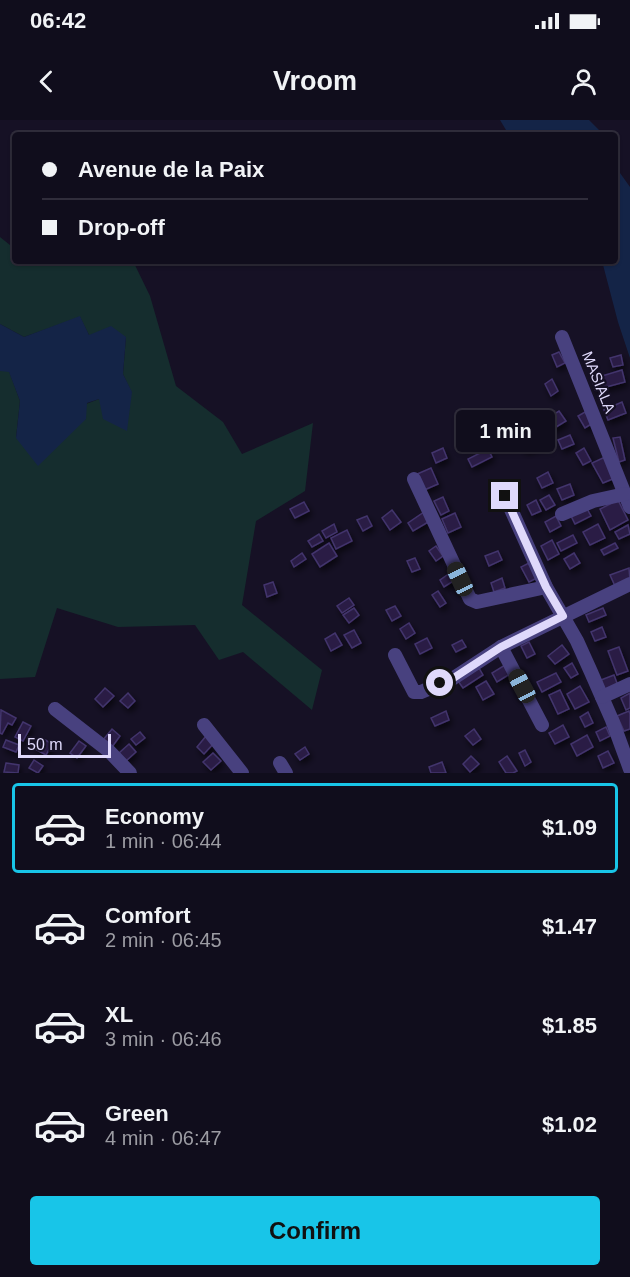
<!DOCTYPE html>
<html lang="en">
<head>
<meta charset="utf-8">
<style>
  body { margin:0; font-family:Arial,sans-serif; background:#1e1b29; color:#f1f3f6; height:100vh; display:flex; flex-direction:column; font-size:22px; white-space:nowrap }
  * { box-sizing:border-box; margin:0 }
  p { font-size:20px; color:#9c9ca3 }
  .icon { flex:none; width:33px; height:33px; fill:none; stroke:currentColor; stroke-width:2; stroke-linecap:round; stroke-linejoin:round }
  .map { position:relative; height:653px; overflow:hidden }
  .sheet { display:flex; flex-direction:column; background:#100d1c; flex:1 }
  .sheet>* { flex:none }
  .banner { position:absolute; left:12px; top:12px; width:606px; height:132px; border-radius:6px; box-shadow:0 2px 4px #0004,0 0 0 2px #302d3b; display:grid; align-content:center; height:132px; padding:0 30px; background:#100d1c }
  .scale { position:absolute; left:18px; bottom:15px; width:93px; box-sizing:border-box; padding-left:6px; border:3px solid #dfd9fb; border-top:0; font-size:16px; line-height:21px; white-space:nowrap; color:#dfd9fb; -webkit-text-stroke:4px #161125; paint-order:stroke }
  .end { position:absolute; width:27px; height:27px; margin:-14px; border:8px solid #dfd9fb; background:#111; box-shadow:0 0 0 3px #111 }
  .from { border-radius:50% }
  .bubble { position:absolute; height:42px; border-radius:6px; background:#100d1c; box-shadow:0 2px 4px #0004,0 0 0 2px #302d3b; font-size:20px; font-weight:800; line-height:42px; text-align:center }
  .car { position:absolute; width:18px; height:36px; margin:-18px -9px; border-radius:8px; box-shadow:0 0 4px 2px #0007; background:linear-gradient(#222 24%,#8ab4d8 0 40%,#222 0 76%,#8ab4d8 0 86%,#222 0) }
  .banner b { display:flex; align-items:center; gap:21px; height:57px; font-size:22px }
  .banner b+b { border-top:2px solid #302d3b }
  .banner i { width:15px; height:15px; background:#f1f3f6 }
  ul { padding:10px 0 0; list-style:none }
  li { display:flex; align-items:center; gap:18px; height:90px; margin:0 12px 9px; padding:0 18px; border:3px solid transparent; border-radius:6px }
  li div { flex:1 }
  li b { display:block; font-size:22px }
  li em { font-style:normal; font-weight:800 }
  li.active { border-color:#18c5e8 }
  li>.icon { width:54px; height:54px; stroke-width:1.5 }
  .cta { display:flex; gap:12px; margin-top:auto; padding:12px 30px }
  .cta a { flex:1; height:69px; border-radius:6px; background:#18c5e8; color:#111; font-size:24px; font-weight:800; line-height:69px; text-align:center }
  .status { display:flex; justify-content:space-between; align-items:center; height:42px; padding:0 30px; background:#100d1c; direction:ltr }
  .status svg { height:16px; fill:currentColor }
  header { display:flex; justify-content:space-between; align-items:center; height:78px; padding:0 30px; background:#100d1c; font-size:27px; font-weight:800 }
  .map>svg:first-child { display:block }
</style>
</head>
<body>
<div class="status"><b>06:42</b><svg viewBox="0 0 49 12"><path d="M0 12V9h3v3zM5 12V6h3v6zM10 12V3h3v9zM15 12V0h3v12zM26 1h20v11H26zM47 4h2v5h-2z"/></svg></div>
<header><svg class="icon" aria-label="back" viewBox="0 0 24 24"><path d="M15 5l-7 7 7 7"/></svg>Vroom<svg class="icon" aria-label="person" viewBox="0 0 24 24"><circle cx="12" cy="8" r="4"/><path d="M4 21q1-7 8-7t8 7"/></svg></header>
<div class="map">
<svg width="630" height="653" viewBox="0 0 630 653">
  <defs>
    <filter id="shadow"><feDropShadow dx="2.5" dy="4" stdDeviation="3" flood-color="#0009"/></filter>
  </defs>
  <rect width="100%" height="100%" fill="#161125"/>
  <polygon fill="#152d2e" points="0,117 15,129 15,141 133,141 150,176 176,266 223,302 242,334 313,303 305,371 256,401 242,485 322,550 312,590 243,532 219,540 195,505 118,507 57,488 35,557 0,559 0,251 9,251 20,281 16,318 86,299 86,284 99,279 132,273 123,254 126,217 89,215 80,197 24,217 0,204"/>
  <g fill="#142447">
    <polygon points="500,0 589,0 604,15 509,15"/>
    <polygon points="615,46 630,67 630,238 618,202 602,141 615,141"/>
    <polygon points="80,196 89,215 111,206 126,217 123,254 132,272 127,311 103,299 99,279 87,283 86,299 38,346 16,318 20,281 9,252 0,251 0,204 24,217"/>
  </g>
  <g fill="#291f44" stroke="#43346d" stroke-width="1.5" filter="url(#shadow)">
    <polygon points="559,232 565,243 557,247 552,235"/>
    <polygon points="621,235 623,245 613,247 610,238"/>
    <polygon points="622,250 625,262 595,270 592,259"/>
    <polygon points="552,259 558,271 551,276 545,264"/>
    <polygon points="622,282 626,293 608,300 604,290"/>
    <polygon points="559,291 566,301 548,312 542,302"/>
    <polygon points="585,292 593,303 585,308 578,296"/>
    <polygon points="468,294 475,303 464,311 457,301"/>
    <polygon points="539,311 543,323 525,330 520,318"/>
    <polygon points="570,315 574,324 562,329 558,320"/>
    <polygon points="620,317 625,340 619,342 613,318"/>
    <polygon points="443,328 447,338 436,343 432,333"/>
    <polygon points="584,328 591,341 583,345 576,333"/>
    <polygon points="488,329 492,337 472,347 468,339"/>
    <polygon points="605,337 615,358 603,363 592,343"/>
    <polygon points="431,348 438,364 422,371 415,355"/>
    <polygon points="548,352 553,363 542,368 537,358"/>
    <polygon points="570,364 574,375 562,380 557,369"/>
    <polygon points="549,375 555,385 546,390 540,380"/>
    <polygon points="443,377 449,391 441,395 434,381"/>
    <polygon points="536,380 541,391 532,395 527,385"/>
    <polygon points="618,380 628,400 610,410 600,389"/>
    <polygon points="304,382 309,391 295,398 290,389"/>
    <polygon points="586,387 591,396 575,404 571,396"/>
    <polygon points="392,390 401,402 390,410 382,398"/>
    <polygon points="424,392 430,401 413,411 408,403"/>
    <polygon points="455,393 461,407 448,413 442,399"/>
    <polygon points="367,396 372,406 363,411 357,400"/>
    <polygon points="556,396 561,406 550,412 545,402"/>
    <polygon points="334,404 337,412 326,418 322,411"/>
    <polygon points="598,404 605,418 590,425 583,412"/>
    <polygon points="628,405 630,414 619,419 615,412"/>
    <polygon points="347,410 352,421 336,429 331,418"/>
    <polygon points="319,414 323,421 312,427 308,421"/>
    <polygon points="573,415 577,423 561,431 557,423"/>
    <polygon points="552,420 559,434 548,440 541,426"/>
    <polygon points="329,423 337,436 320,447 312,434"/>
    <polygon points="615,423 618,428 604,435 601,430"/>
    <polygon points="436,426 443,436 436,441 429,431"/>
    <polygon points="498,431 502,440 489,446 485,436"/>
    <polygon points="302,433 306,439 294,447 291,441"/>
    <polygon points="574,433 580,443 570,449 564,439"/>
    <polygon points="415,438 420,449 412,452 407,441"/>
    <polygon points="529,443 537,458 529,462 521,447"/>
    <polygon points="629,448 630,460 615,466 610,455"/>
    <polygon points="453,451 458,458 444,467 440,460"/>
    <polygon points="502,458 505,468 494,472 491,463"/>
    <polygon points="273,462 277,473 267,477 264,465"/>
    <polygon points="438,471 446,483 440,487 432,475"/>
    <polygon points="349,478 354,485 342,493 337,486"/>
    <polygon points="395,486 401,496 392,501 386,490"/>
    <polygon points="354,488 359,495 349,503 343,495"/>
    <polygon points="603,488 606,495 589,502 586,495"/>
    <polygon points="409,503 415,513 406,519 400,509"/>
    <polygon points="602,507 606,517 595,521 591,512"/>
    <polygon points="354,510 361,523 352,528 344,515"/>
    <polygon points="335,513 342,525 331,531 325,519"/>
    <polygon points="427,518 432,528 420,534 415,524"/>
    <polygon points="462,520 466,527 456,532 452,525"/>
    <polygon points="529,522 535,534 527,538 521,526"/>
    <polygon points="562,525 569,534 555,544 548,536"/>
    <polygon points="619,527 628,551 617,555 608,531"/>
    <polygon points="572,543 578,554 571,558 564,548"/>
    <polygon points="505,545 510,554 497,562 492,553"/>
    <polygon points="479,548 483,555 463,568 458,561"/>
    <polygon points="556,553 561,562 542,572 537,562"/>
    <polygon points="614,555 618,566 605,571 601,560"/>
    <polygon points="486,561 494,574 483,580 476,567"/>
    <polygon points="580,566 589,582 575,589 567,574"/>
    <polygon points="105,568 114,576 103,587 95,579"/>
    <polygon points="560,570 569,589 558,594 549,575"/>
    <polygon points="128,573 135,581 128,588 120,581"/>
    <polygon points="630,573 630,588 626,590 621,578"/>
    <polygon points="1,590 16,598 12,605 8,603 2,614 0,613"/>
    <polygon points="446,591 449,600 435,606 431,598"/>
    <polygon points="629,591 630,594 630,609 624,611 617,596"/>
    <polygon points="588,592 593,603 585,607 580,597"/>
    <polygon points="23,602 31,606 23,621 15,617"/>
    <polygon points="563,605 569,617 555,624 549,613"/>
    <polygon points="606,607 610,616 600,621 596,612"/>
    <polygon points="112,609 120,616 112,627 103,620"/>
    <polygon points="474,609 481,619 473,625 465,616"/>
    <polygon points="140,612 145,618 136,625 131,619"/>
    <polygon points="587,615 593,627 577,636 571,624"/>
    <polygon points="206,616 214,623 204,634 197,627"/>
    <polygon points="42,618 52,624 46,635 35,629"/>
    <polygon points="6,620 19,625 16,632 3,627"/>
    <polygon points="79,621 86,626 77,638 70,633"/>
    <polygon points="129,624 136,632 126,641 119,633"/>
    <polygon points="305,627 309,634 300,640 295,634"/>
    <polygon points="525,630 531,642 525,646 519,633"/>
    <polygon points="608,631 614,643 603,648 598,636"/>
    <polygon points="213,633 221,641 211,650 203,642"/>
    <polygon points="471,636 479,644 470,652 463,644"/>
    <polygon points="507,636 517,651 513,653 506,653 499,642"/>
    <polygon points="34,640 43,646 38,653 29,648"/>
    <polygon points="442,642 446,653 431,653 429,647"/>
    <polygon points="6,643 19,645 18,653 4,652"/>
  </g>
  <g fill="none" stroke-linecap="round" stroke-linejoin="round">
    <g stroke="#48417f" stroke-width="14">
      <polyline points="562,217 630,387"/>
      <polyline points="414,359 470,479 477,482 546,467"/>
      <polyline points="505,376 546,467 577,521 591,552 612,600 630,649"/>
      <polyline points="562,394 593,381 625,374"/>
      <polyline points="501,527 542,605"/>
      <polyline points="395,535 414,572 421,572 452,559 501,527 630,464"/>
      <polyline points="602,577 630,564"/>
      <polyline points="55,589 109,631 130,653"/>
      <polyline points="204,605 242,653"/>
      <polyline points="280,643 286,653"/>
    </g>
  </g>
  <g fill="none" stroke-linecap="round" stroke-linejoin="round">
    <polyline stroke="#dfd9fb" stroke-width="8" points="440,563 452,559 501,527 563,496 546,467 505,376"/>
  </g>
  <g text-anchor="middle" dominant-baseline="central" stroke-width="4.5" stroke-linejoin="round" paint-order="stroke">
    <g font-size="15" fill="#dfd9fb" stroke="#161125">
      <text transform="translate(599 262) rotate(68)">MASIALA</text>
    </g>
  </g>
</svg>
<div class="scale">50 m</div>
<i class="end from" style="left:440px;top:563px"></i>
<i class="end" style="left:505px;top:376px"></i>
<div class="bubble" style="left:456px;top:290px;width:99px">1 min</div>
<i class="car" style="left:460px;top:459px;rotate:335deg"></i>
<i class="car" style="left:522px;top:566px;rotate:332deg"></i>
<div class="banner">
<b><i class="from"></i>Avenue de la Paix</b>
<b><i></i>Drop-off</b>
</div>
</div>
<section class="sheet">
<ul>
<li class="active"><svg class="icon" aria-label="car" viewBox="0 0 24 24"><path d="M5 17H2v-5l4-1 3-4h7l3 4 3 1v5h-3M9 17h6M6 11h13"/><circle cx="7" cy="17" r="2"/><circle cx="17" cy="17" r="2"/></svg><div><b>Economy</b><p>1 min · 06:44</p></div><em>$1.09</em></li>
<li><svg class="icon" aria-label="car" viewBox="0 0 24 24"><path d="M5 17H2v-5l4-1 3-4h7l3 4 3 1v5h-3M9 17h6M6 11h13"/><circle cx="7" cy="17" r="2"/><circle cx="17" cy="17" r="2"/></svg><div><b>Comfort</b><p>2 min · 06:45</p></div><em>$1.47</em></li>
<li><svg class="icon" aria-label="car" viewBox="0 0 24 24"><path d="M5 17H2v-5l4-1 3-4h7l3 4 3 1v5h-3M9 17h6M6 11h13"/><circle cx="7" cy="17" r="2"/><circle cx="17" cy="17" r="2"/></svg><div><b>XL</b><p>3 min · 06:46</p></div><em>$1.85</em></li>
<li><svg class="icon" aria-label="car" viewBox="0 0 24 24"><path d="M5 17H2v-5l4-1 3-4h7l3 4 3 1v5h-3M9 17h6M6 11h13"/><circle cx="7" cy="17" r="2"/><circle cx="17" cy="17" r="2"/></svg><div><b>Green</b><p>4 min · 06:47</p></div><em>$1.02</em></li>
</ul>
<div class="cta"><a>Confirm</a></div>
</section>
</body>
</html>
